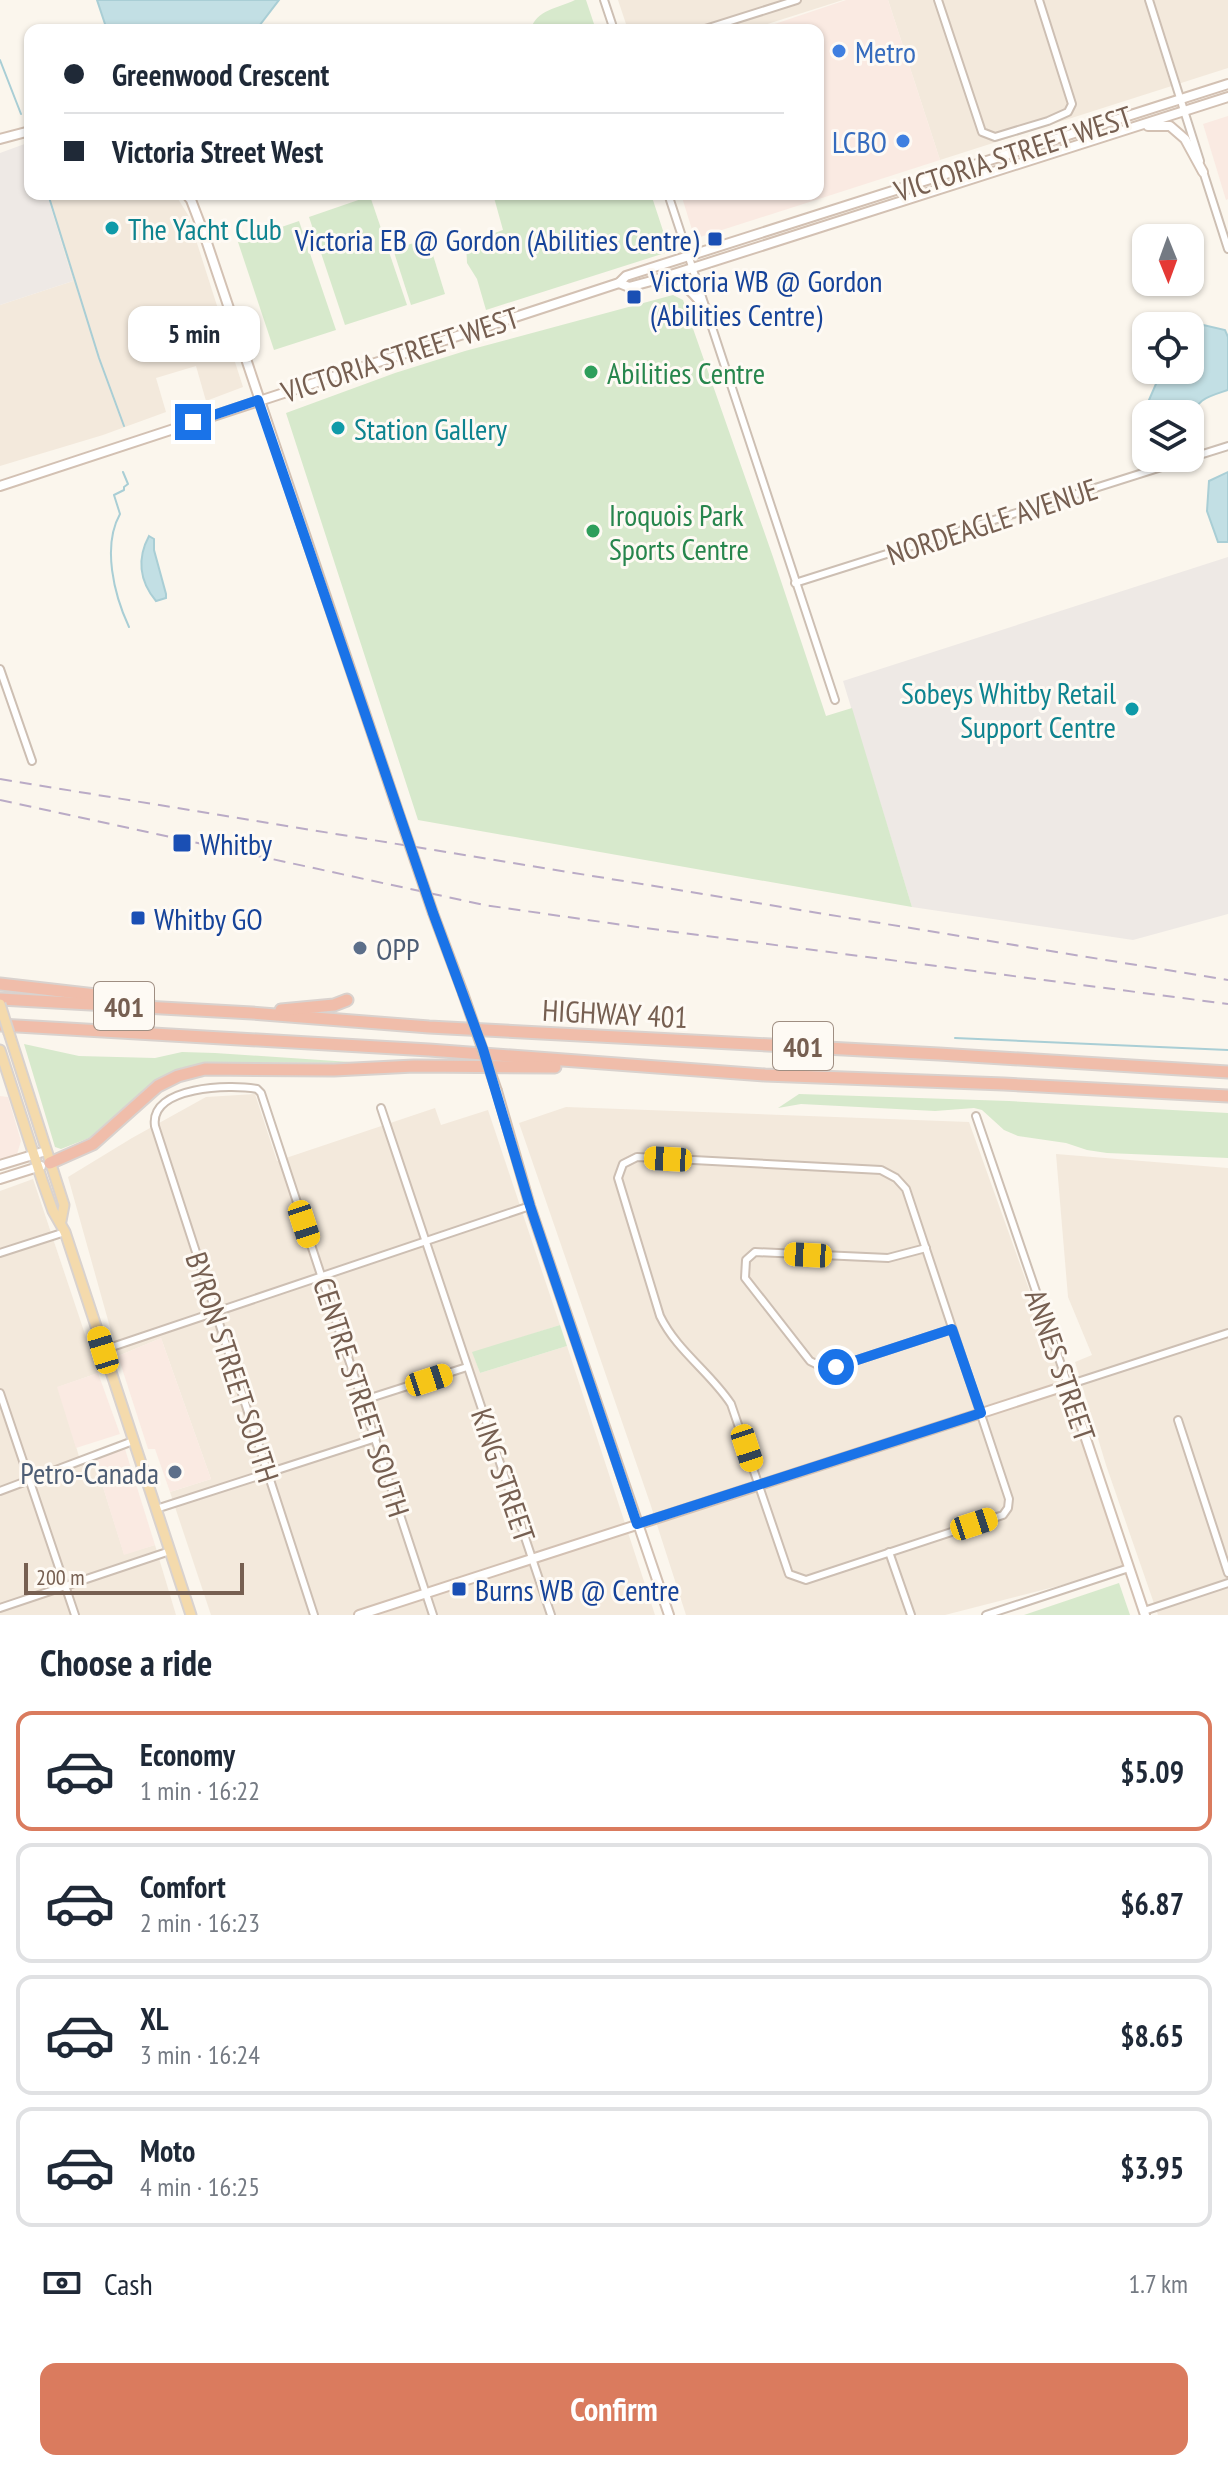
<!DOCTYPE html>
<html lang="en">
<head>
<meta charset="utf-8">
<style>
  body { margin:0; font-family:"PT Sans Narrow",sans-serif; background:#f2f2f3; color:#1f2937; height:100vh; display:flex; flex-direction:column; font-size:30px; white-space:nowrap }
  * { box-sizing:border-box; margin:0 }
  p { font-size:26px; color:#747a83 }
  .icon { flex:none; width:44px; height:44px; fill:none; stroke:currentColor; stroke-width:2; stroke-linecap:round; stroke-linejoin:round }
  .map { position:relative; height:1615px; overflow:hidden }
  .side { display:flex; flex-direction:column; background:#fff; flex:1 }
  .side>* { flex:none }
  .hud { position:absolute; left:24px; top:24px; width:800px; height:176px; border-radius:16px; box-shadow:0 2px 6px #0004; display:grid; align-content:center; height:176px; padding:0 40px; background:#fff }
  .needle { width:52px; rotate:179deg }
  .controls { position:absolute; left:1132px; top:224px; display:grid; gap:16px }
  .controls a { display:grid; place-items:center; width:72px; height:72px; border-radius:16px; background:#fff; box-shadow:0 2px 6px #0004; font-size:40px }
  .scale { position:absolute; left:24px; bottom:20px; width:220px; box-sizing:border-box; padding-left:8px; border:4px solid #765f51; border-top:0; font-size:22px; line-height:28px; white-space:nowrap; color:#765f51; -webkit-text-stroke:6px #fefaf4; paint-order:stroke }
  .end { position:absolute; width:36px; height:36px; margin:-18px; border:10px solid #1a73e8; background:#fff; box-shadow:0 0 0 4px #fff }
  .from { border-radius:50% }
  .bubble { position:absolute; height:56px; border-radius:16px; background:#fff; box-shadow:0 2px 6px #0004; font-size:26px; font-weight:600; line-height:56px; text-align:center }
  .car { position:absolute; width:24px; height:48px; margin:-24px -12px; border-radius:10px; box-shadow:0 0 6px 2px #0007; background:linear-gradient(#f5c518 24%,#345 0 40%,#f5c518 0 76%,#345 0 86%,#f5c518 0) }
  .hud b { display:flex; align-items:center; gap:28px; height:76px; font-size:30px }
  .hud b+b { border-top:2px solid #e0e1e3 }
  .hud i { width:20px; height:20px; background:#1f2937 }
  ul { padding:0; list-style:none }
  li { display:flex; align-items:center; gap:24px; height:120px; margin:0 16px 12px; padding:0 24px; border:4px solid #e0e1e3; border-radius:16px }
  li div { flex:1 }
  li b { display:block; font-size:30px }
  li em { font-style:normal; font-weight:600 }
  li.on { border-color:#da7b5e }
  li>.icon { width:72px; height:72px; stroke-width:1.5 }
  h2 { padding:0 40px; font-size:36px; line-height:96px }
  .pay { display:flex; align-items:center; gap:20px; height:88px; padding:0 40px; font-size:30px }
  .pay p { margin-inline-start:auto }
  .action { display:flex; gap:16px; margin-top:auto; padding:16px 40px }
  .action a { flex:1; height:92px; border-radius:16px; background:#da7b5e; color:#fff; font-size:32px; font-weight:600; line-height:92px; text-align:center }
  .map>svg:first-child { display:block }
</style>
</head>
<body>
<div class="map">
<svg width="1228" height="1615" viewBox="0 0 1228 1615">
  <rect width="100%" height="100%" fill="#fbf6ed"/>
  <g fill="#f3e9dc">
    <polygon points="618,0 843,0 749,30 628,30"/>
    <polygon points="888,0 1228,0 1228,68 940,160"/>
    <polygon points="47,194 175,194 188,215 243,387 206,401 196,366 156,378 166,412 103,435 0,466 0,305 73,281"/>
    <polygon points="255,1094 277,1161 435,1108 441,1125 488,1110 560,1325 473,1353 480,1373 567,1346 655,1615 211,1615 170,1492 211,1479 161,1338 118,1356 68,1177 132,1138 206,1097"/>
    <polygon points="566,1107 969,1122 1129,1568 945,1615 686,1615 650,1503 519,1123"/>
    <polygon points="1056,1154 1228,1168 1228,1615 1158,1615 1106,1465 1075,1362 1092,1355 1068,1297"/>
    <polygon points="33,1179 98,1373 58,1387 81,1463 94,1458 124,1554 155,1545 176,1615 0,1615 0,1191"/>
  </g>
  <g fill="#faeae2">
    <polygon points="846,0 888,0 940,160 697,238 693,233 681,194 818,194 818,30 757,30"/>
    <polygon points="1228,116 1228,199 1226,200 1203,124"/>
    <polygon points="0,1096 8,1097 21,1141 17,1154 0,1160"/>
    <polygon points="161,1338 211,1479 170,1492 155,1449 148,1449 118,1356"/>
    <polygon points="98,1373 120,1434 76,1448 57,1387"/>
    <polygon points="125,1449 155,1545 124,1555 94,1458"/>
  </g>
  <g fill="#eee9e5">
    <polygon points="30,142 30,194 47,194 73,281 0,305 0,153"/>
    <polygon points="1228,557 1228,914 1133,940 912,907 843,681"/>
  </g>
  <g fill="#d7e9cc">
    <path d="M575 0H586L596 30H531C535 10 559 8 575 0Z"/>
    <polygon points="493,194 651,194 668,246 665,253 486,310 477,279 467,263 466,243 503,230"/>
    <polygon points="370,196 407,305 345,325 309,217"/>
    <polygon points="299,221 336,330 274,350 238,242"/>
    <polygon points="428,239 445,294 411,305 393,249"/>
    <polygon points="673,295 683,300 773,557 826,716 852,708 912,907 418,820 286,413 395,373 465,351"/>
    <polygon points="24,1044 79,1056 155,1058 182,1052 215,1053 365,1063 209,1062 181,1068 151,1083 89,1138 61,1149 55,1147"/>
    <polygon points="799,1094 1009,1101 1228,1113 1228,1158 1107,1153 1087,1150 1066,1143 1018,1136 1004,1130 982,1110 974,1108 935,1111 801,1104 778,1108"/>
    <polygon points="560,1325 567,1346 480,1373 472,1352"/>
    <polygon points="1119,1583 1130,1615 1024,1615"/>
  </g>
  <g fill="#c2dfe4" stroke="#a9ced5" stroke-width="2">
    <polygon points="97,0 279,0 256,30 107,30"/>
    <path d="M1199 324 1225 330 1228 337V390C1207 397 1197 398 1190 421V414H1149V400L1162 370H1190V327Z"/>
    <polygon points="1228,472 1228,542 1218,542 1207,511 1209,481"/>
    <path d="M149 536 154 539V550L166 594V598L156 601C139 581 137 558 149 536Z"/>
  </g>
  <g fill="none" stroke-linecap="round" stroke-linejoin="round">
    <g stroke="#a9ced5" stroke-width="2">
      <polyline points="0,60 21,114"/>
      <polyline points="48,194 99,358 124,426"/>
      <path d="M123 472 128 484 124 487V490L114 495 120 514C102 546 114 595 129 627"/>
      <polyline points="955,1038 1228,1050"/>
    </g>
    <g stroke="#cdbfb3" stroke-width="10">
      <g id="street">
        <polyline points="604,0 614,30"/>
        <polyline points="938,0 982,132 995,137 1048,121 1068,112 1072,104 1039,0"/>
        <polyline points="1149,0 1200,161"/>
        <polyline points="702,30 797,0"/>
        <polyline points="1203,171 1228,249"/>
        <polyline points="668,194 835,700"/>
        <polyline points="1190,458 1228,446"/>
        <polyline points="795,583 1190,458"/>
        <polyline points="0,669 32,761"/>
        <polyline points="381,1108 551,1615"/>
        <polyline points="976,1116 1068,1385 1228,1333"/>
        <path d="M637 1157 881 1170 896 1178 906 1189 1009 1499 1008 1508 1003 1515 806 1580 789 1574 731 1404C710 1372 677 1351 660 1316L618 1178 623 1164Z"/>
        <polyline points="926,1248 888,1258 755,1252 746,1260 745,1278 810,1361 824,1368 836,1367 952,1329"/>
        <polyline points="0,1253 65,1232"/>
        <polyline points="103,1350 530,1206"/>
        <polyline points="0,1393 75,1615"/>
        <polyline points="364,1400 467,1367"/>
        <polyline points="1178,1420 1228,1573"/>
        <polyline points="0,1491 133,1441"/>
        <polyline points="156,1509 376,1438"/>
        <polyline points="889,1552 911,1615"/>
        <polyline points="0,1608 170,1551"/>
        <polyline points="1144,1611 1228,1583"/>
        <path d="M314 1615 155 1126C149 1086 231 1084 257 1089L261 1093 433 1615"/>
        <polyline points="986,1615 1129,1568"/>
      </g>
    </g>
    <g stroke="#d3c1b3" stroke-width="12">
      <g id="secondary">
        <polyline points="1148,126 1170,126 1185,139 1203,172"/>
        <polyline points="0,139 30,131"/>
        <polyline points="186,194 191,200 204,234 400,817"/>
        <path d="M660 280C683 278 694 294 707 310"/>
        <polyline points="619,283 629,287 655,280 1228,97"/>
        <polyline points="0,486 619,283 626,276 1228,84"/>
        <polyline points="433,913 463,993"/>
        <polyline points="497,1091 530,1206 669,1615"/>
        <polyline points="0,1165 46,1151"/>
        <polyline points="0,1179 41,1166"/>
        <polyline points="359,1615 1068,1385 1145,1615"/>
      </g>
    </g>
    <g stroke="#d9d2ce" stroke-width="13">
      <g id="primary">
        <polyline points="9,1033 64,1205 61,1221"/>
        <polyline points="0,1050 42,1180 53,1211 65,1232 191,1615"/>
      </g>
    </g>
    <g stroke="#d9d2ce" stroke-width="15">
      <g id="highway">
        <polyline points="0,984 148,1001"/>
        <polyline points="0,999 252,1013 429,1027 939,1054 1228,1072"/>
        <polyline points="281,1010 334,1005 347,1000"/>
        <polyline points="0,1025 429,1050 765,1075 1004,1084 1228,1096"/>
        <polyline points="50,1163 93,1144 158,1086 178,1076 205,1069 334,1070 414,1066 555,1067"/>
      </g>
    </g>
    <use href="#street" stroke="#fff" stroke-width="6"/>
    <use href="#secondary" stroke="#fff" stroke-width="8"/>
    <use href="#primary" stroke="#f4daac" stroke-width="9"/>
    <use href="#highway" stroke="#f0bdaa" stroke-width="11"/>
    <g stroke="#baabc6" stroke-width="2" stroke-dasharray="12 8" stroke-linecap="butt">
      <polyline points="0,779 1228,980"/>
      <polyline points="0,800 484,905 637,927 1228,1004"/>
    </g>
    <g stroke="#d3c1b3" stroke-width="12" stroke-linecap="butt">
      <g id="secondary-bridge">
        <polyline points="400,817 433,913"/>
        <polyline points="463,993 497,1091"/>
      </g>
    </g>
    <g stroke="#d9d2ce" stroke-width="13" stroke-linecap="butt">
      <polyline id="primary-bridge" points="0,1004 9,1033"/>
    </g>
    <use href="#secondary-bridge" stroke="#fff" stroke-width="8"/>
    <use href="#primary-bridge" stroke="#f4daac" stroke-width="9"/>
  </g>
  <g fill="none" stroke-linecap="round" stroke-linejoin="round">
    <polyline stroke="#1a73e8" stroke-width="10" points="193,422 258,400 433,913 483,1049 530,1206 637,1524 981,1413 952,1329 836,1367"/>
  </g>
  <g fill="#3f7fe0" stroke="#fefaf4" stroke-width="3">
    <circle cx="839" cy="51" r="8"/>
    <circle cx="903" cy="141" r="8"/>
  </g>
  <g fill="#0f9aa8" stroke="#fefaf4" stroke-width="3">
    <circle cx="112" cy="228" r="8"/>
    <circle cx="338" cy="428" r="8"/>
    <circle cx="1132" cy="709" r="8"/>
  </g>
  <g fill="#1a4fb4" stroke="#fefaf4" stroke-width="3">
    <rect x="707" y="231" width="16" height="16" rx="4"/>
    <rect x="626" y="289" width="16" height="16" rx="4"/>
    <rect x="172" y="833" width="20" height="20" rx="4"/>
    <rect x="130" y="910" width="16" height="16" rx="4"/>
    <rect x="451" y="1581" width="16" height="16" rx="4"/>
  </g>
  <g fill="#2e9e5b" stroke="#fefaf4" stroke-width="3">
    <circle cx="591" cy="372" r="8"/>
    <circle cx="593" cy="531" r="8"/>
  </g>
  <g fill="#5c6f8a" stroke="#fefaf4" stroke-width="3">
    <circle cx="360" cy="948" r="8"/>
    <circle cx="175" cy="1472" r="8"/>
  </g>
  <g text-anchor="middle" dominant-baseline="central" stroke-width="6" stroke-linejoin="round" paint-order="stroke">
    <g fill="#fefaf4" stroke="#9f8e82" stroke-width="2">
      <rect x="94" y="982" width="60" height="48" rx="6"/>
      <rect x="773" y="1022" width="60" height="48" rx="6"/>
    </g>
    <g font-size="28" font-weight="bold" fill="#765f51">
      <text x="124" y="1006">401</text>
      <text x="803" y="1046">401</text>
    </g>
    <g font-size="30" fill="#366cbe" stroke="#fefaf4" text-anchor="start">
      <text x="855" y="51">Metro</text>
      <text x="887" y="141" text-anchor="end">LCBO</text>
    </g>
    <g font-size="30" fill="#765f51" stroke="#fefaf4">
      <text transform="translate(1013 153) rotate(-18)">VICTORIA STREET WEST</text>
      <text transform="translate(400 354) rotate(-18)">VICTORIA STREET WEST</text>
      <text transform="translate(992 521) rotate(-18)">NORDEAGLE AVENUE</text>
      <text transform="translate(615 1013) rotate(3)">HIGHWAY 401</text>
      <text transform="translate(1061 1365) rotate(71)">ANNES STREET</text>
      <text transform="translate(233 1367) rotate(72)">BYRON STREET SOUTH</text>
      <text transform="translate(362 1397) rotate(72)">CENTRE STREET SOUTH</text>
      <text transform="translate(504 1475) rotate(71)">KING STREET</text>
    </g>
    <g font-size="30" fill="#0d838f" stroke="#fefaf4" text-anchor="start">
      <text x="128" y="228">The Yacht Club</text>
      <text x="354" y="428">Station Gallery</text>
      <text x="1116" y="692" text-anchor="end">Sobeys Whitby Retail<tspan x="1116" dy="34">Support Centre</tspan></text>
    </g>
    <g font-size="30" fill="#164399" stroke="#fefaf4" text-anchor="start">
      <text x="699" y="239" text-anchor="end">Victoria EB @ Gordon (Abilities Centre)</text>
      <text x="650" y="280">Victoria WB @ Gordon<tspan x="650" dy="34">(Abilities Centre)</tspan></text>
      <text x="200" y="843">Whitby</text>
      <text x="154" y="918">Whitby GO</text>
      <text x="475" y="1589">Burns WB @ Centre</text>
    </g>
    <g font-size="30" fill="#27864d" stroke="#fefaf4" text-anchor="start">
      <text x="607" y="372">Abilities Centre</text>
      <text x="609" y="514">Iroquois Park<tspan x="609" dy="34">Sports Centre</tspan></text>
    </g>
    <g font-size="30" fill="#4e5e75" stroke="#fefaf4" text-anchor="start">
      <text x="376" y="948">OPP</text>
      <text x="159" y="1472" text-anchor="end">Petro-Canada</text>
    </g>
  </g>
</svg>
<div class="controls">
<a><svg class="needle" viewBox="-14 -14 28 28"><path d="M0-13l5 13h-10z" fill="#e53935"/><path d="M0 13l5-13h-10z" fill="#747a83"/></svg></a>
<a><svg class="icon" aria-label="locate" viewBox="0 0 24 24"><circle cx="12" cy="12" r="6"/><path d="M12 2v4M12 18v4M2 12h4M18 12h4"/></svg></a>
<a><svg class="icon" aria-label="layers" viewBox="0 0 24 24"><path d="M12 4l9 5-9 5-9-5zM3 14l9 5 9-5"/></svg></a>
</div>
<div class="scale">200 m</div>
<i class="end from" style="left:836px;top:1367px"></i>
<i class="end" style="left:193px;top:422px"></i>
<div class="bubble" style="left:128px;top:306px;width:132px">5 min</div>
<i class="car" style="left:668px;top:1159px;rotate:273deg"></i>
<i class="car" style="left:304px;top:1224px;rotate:162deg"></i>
<i class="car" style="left:808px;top:1255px;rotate:273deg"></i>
<i class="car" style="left:103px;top:1350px;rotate:343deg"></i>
<i class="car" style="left:429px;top:1380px;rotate:72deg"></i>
<i class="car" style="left:747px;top:1448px;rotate:162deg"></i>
<i class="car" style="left:974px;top:1524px;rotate:72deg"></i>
<div class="hud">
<b><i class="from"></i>Greenwood Crescent</b>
<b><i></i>Victoria Street West</b>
</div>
</div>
<section class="side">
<h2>Choose a ride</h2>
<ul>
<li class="on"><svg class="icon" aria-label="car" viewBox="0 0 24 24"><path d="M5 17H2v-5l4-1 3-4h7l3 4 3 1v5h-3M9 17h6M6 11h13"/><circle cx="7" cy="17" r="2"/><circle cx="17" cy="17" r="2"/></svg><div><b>Economy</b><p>1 min · 16:22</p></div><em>$5.09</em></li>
<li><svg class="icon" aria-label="car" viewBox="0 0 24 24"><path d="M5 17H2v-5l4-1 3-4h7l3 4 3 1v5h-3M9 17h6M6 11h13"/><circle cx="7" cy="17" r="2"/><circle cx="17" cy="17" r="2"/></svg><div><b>Comfort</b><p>2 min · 16:23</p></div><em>$6.87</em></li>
<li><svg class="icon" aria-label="car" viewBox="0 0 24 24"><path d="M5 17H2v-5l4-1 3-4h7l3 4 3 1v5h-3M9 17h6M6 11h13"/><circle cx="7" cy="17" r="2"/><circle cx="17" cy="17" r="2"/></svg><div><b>XL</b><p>3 min · 16:24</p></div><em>$8.65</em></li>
<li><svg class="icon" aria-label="car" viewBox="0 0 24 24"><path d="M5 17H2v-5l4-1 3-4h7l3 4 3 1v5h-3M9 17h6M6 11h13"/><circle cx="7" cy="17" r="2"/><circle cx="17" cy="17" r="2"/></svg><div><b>Moto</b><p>4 min · 16:25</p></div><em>$3.95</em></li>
</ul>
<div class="pay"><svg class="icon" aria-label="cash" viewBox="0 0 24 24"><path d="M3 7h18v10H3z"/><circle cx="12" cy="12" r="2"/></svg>Cash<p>1.7 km</p></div>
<div class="action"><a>Confirm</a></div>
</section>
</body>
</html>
